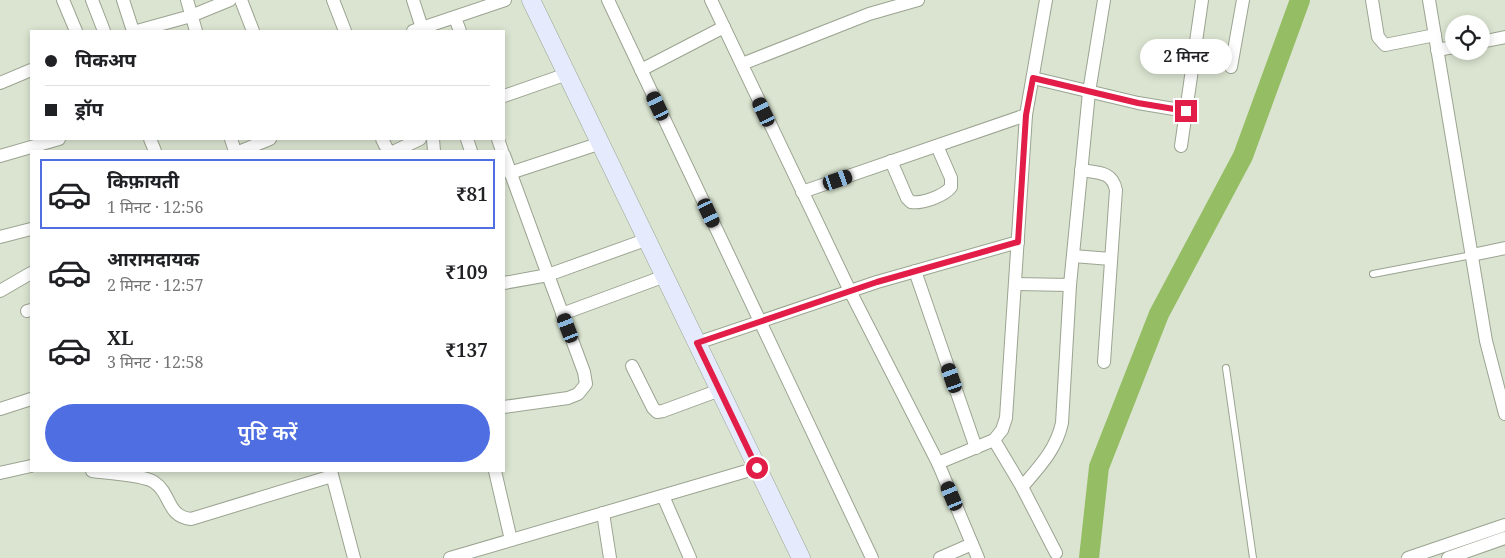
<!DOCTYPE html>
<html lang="hi">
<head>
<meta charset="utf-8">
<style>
  body { margin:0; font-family:"Noto Serif","Noto Sans Devanagari",serif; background:#f2f2f2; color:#202124; height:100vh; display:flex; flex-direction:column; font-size:19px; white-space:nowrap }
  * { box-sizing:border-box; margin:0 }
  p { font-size:16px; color:#757577 }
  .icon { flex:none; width:28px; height:28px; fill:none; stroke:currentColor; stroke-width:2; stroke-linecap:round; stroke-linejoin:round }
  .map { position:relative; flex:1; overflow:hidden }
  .sheet { position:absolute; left:30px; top:150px; width:475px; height:322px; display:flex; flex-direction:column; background:#fff; border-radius:0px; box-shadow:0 2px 8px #0003 }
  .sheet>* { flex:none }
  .hud { position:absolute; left:30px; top:30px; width:475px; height:110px; border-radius:0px; box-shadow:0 2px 8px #0003; display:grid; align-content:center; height:110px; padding:0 15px; background:#fff }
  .tools { position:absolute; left:1445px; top:15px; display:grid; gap:10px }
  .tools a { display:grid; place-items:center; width:45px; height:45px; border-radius:50%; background:#fff; box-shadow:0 2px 8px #0003; font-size:25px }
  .end { position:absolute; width:22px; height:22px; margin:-11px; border:6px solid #e11d48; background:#fff; box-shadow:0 0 0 2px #fff }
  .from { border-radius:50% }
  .bubble { position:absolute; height:35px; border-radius:18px; background:#fff; box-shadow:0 2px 8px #0003; font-size:16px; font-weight:600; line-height:35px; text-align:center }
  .car { position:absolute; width:15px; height:30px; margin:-15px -8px; border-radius:6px; box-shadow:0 0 4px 1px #0007; background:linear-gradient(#222 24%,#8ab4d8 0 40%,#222 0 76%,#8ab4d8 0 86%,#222 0) }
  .hud b { display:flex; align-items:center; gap:18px; height:48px; font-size:19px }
  .hud b+b { border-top:1px solid #e0e0e0 }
  .hud i { width:12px; height:12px; background:#202124 }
  ul { padding:9px 0 0; list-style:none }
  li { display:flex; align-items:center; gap:15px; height:70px; margin:0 10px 8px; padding:0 5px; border:2px solid transparent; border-radius:0px }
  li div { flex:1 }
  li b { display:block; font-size:19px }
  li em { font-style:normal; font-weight:600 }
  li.on { border-color:#4e6ee2 }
  li>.icon { width:45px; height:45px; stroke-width:1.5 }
  .cta { display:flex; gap:10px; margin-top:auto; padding:10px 15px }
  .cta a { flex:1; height:58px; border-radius:30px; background:#4e6ee2; color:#fff; font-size:20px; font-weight:600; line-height:58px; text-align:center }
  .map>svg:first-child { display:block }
</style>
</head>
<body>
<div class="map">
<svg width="1505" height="558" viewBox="0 0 1505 558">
  <rect width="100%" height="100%" fill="#dae4d0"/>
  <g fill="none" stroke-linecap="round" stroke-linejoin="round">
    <polyline stroke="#95bd64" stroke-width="20" points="1089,558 1099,467 1159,314 1243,156 1300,0"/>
    <g stroke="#9ba491" stroke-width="8">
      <g id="service">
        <polyline points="1373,274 1472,255"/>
        <polyline points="1226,368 1253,558"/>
      </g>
    </g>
    <g stroke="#9ba491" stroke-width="14">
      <g id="minor">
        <polyline points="63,0 76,31"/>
        <polyline points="92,0 104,31"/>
        <polyline points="123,0 133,31"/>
        <polyline points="187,0 196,31"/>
        <polyline points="241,0 253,31"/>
        <polyline points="333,0 345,31"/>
        <polyline points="413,0 422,28"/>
        <polyline points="608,0 872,558"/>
        <polyline points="711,0 850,291 938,463 978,558"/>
        <polyline points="1372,0 1378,37 1385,45 1435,35"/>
        <polyline points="1429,0 1486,341 1505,414"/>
        <polyline points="455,18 460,31"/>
        <polyline points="137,31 191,16 230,0"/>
        <polyline points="413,31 505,0"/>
        <polyline points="1481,42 1505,37"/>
        <polyline points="1437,50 1454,47"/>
        <polyline points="742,64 869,14 918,0"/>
        <polyline points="1231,67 1243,0"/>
        <polyline points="641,70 724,27"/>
        <polyline points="1033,78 1138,103 1186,111"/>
        <polyline points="0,83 31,70"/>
        <polyline points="504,96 567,74"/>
        <polyline points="150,139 155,151"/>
        <polyline points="231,139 235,151"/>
        <polyline points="382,139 388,151"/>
        <polyline points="433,139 434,151"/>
        <polyline points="467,139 471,151"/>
        <polyline points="498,139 502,151"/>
        <polyline points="1181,146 1202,0"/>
        <polyline points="241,151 270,139"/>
        <polyline points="395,151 420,139"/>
        <polyline points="504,155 548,275 648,239"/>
        <polyline points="0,156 59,139"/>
        <path d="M891 161 907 198 911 202C922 204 944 196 951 187V178L937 146"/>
        <path d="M1081 170C1098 173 1112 171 1116 190L1104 362"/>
        <polyline points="510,173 601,143"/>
        <polyline points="802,192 1026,115"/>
        <polyline points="0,237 31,229"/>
        <polyline points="1472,255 1505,248"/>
        <polyline points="1073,256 1111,259"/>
        <polyline points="915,271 976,448"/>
        <polyline points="504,283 548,275 584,372 586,384 578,394 568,398 504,407"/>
        <polyline points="1015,284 1070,285"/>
        <polyline points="0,291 31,273"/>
        <polyline points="27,311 31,310"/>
        <polyline points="562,314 665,276"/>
        <polyline points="697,343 877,282 1018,242"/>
        <polyline points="632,366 653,408 657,412 663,411 720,390"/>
        <polyline points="0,409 31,399"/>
        <polyline points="994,440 1022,487 1056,553"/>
        <polyline points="938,463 994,440 1002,430 1006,418 1026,115 1046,0"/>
        <path d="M92 471C106 473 144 475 154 482 172 494 166 516 191 519L332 476"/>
        <polyline points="331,471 354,558"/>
        <polyline points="495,471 511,540"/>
        <polyline points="0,473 31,466"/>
        <path d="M1022 487C1039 467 1056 450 1062 423L1070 285 1089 92 1104 0"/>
        <polyline points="663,496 690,558"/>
        <polyline points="603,513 610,558"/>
        <polyline points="450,558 757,468"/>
        <polyline points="940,558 972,544"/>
        <polyline points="1408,558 1505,525"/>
        <polyline points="1448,558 1505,538"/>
      </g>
    </g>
    <g stroke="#9ba491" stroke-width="19">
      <polyline id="secondary" points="531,0 801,558"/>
    </g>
    <use href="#service" stroke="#fff" stroke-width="6"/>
    <use href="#minor" stroke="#fff" stroke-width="12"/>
    <use href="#secondary" stroke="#e5ebfd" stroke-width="18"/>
  </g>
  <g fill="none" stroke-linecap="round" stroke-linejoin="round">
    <polyline stroke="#e11d48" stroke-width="6" points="757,468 697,343 877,282 1018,242 1026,115 1033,78 1138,103 1186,111"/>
  </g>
</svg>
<div class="tools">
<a><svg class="icon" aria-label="locate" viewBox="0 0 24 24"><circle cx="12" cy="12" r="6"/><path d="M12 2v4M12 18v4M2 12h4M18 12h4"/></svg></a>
</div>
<i class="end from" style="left:757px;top:468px"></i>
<i class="end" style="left:1186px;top:111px"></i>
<div class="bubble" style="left:1140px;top:39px;width:92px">2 मिनट</div>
<i class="car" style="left:658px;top:106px;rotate:335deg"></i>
<i class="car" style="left:764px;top:112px;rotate:335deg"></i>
<i class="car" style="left:838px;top:180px;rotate:71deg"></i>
<i class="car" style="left:709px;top:213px;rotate:155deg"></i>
<i class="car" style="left:568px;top:328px;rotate:339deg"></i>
<i class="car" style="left:952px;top:378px;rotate:341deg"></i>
<i class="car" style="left:952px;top:496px;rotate:337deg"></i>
<div class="hud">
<b><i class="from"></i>पिकअप</b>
<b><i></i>ड्रॉप</b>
</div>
<section class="sheet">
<ul>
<li class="on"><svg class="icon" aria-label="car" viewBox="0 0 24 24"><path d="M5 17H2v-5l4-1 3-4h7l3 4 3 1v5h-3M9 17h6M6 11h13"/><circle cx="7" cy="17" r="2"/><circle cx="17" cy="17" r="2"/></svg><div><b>किफ़ायती</b><p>1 मिनट · 12:56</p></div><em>₹81</em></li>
<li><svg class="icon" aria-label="car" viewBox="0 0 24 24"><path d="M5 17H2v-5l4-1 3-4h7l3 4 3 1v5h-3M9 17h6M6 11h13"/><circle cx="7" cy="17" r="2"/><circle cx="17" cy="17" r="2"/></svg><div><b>आरामदायक</b><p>2 मिनट · 12:57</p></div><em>₹109</em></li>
<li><svg class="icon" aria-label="car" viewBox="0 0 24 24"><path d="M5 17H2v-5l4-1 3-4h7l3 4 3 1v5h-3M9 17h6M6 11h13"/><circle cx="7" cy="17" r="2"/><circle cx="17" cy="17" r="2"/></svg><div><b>XL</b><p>3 मिनट · 12:58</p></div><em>₹137</em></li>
</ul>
<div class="cta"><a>पुष्टि करें</a></div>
</section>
</div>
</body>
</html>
